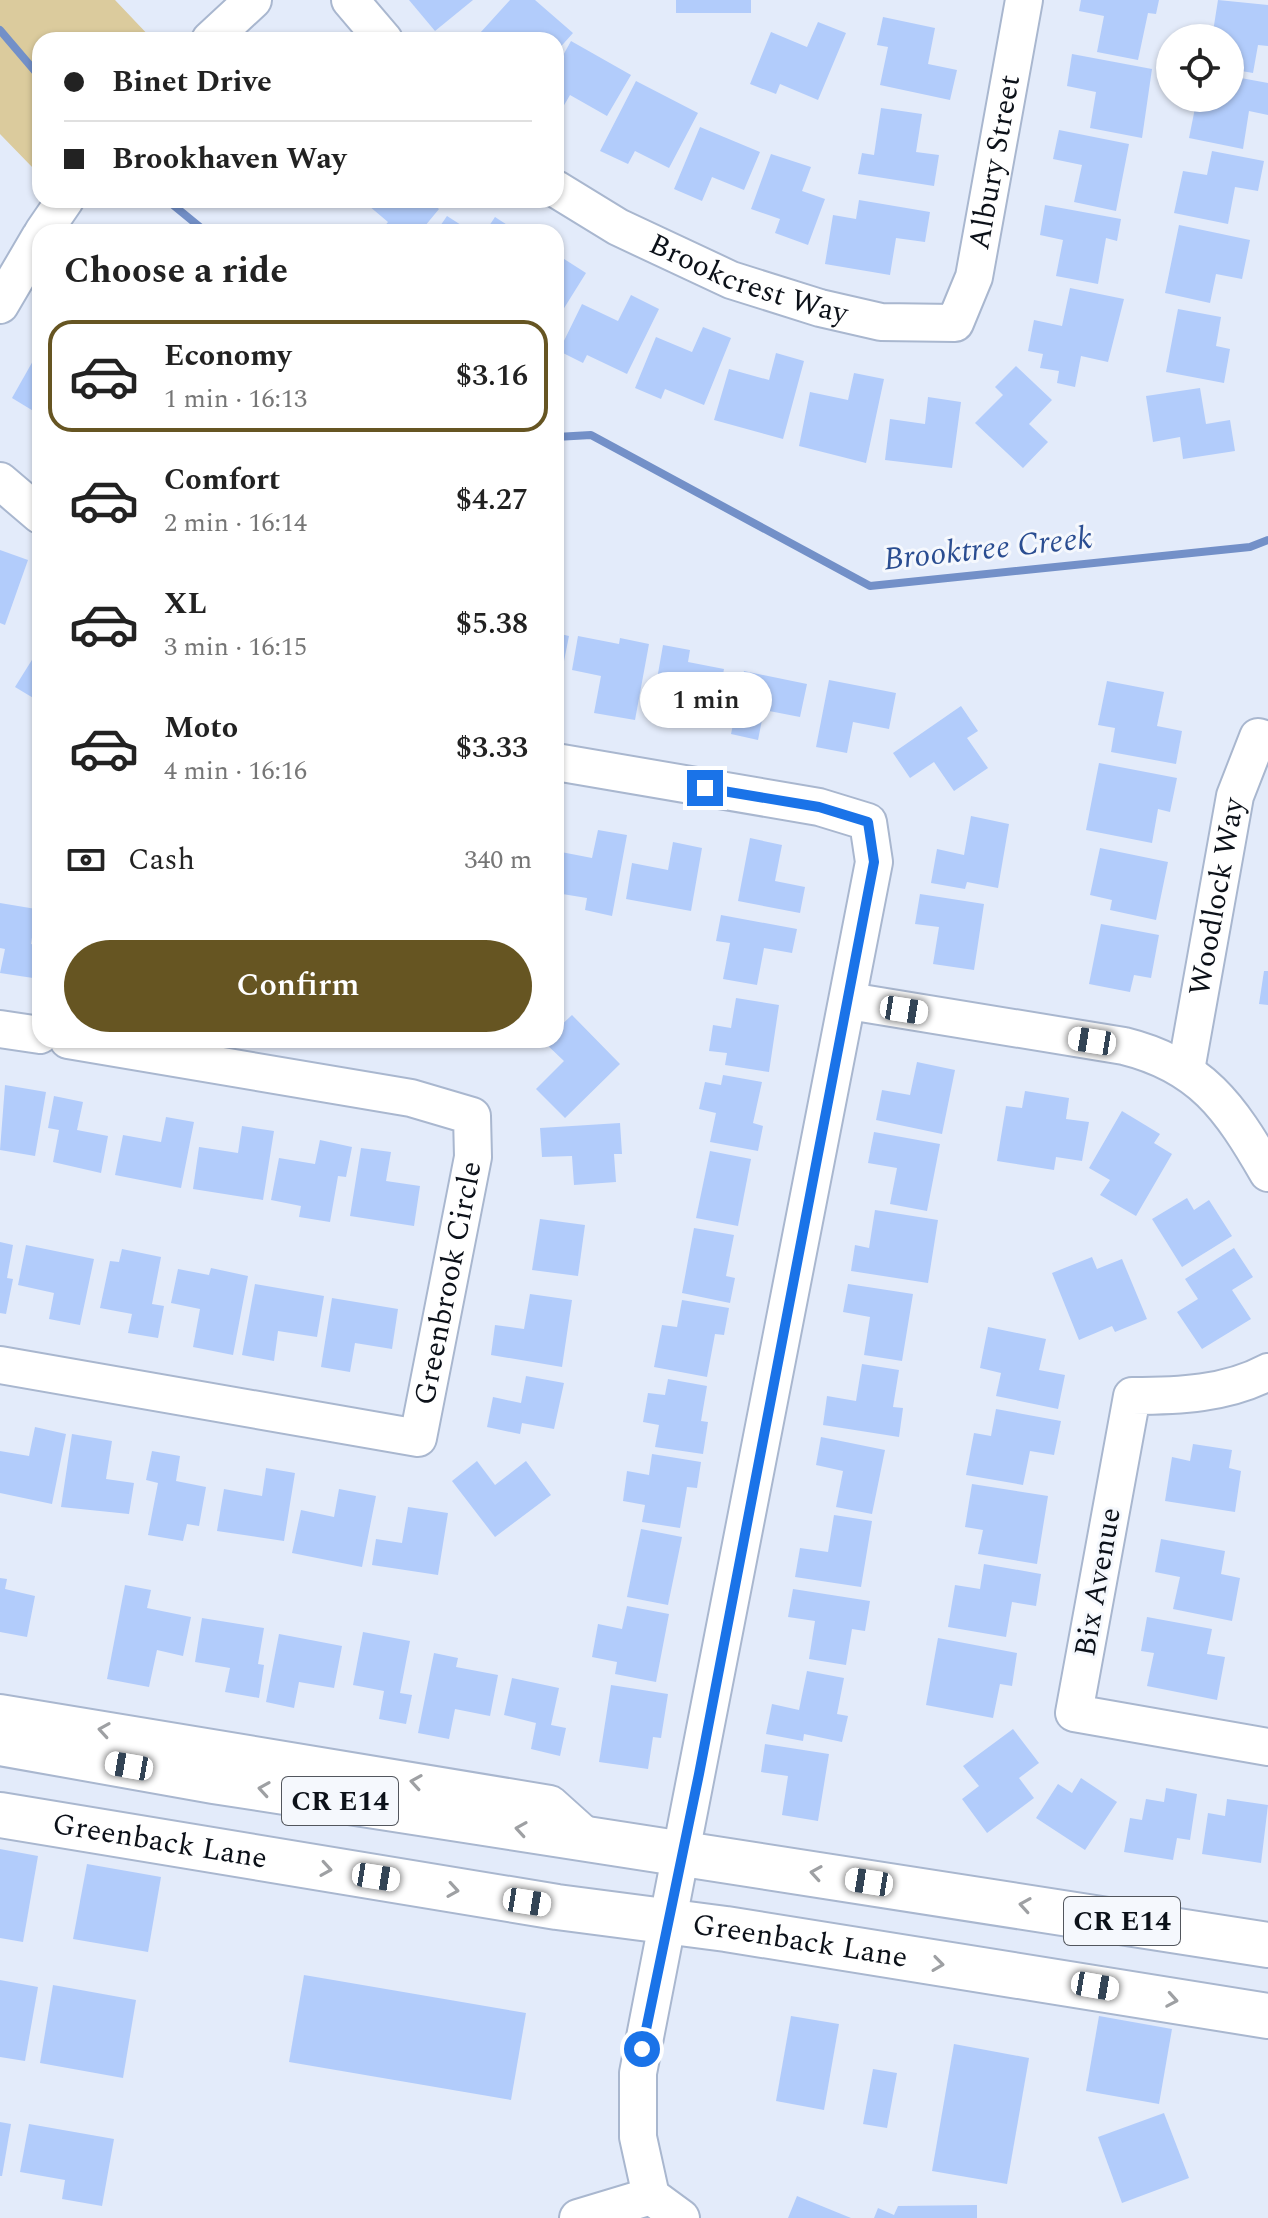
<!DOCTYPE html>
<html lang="en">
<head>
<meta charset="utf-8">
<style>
  body { margin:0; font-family:Spectral,serif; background:#f6f6f6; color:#222; height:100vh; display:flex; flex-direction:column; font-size:30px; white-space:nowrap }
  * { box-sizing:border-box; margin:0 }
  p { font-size:26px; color:#767676 }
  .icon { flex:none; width:44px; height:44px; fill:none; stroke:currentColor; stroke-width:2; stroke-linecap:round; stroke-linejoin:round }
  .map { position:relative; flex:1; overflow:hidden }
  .details { position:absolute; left:32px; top:224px; width:532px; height:824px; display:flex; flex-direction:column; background:#fff; border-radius:24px; box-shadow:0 2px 6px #0004 }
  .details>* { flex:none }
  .top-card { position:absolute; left:32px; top:32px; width:532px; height:176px; border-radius:24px; box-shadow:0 2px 6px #0004; display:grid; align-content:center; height:176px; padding:0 32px; background:#fff }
  .fabs { position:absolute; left:1156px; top:24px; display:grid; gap:16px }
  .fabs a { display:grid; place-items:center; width:88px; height:88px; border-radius:50%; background:#fff; box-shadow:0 2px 6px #0004; font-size:40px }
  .end { position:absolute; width:36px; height:36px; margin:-18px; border:10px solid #1a73e8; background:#fff; box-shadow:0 0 0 4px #fff }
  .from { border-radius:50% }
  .bubble { position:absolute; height:56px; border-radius:28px; background:#fff; box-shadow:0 2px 6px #0004; font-size:26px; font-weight:600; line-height:56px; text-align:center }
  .car { position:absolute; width:24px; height:48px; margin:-24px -12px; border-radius:10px; box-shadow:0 0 6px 2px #0007; background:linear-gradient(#fff 24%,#345 0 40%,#fff 0 76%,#345 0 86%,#fff 0) }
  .top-card b { display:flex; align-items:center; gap:28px; height:76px; font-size:30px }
  .top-card b+b { border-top:2px solid #e0e0e0 }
  .top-card i { width:20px; height:20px; background:#222 }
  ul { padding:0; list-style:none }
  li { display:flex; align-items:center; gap:24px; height:112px; margin:0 16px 12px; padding:0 16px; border:4px solid transparent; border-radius:24px }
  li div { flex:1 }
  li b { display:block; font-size:30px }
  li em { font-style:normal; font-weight:600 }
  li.on { border-color:#652 }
  li>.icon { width:72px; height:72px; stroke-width:1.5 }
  h2 { padding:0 32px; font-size:36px; line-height:96px }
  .pay { display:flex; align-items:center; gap:20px; height:88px; padding:0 32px; font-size:30px }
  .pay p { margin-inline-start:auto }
  .cta { display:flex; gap:16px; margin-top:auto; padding:16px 32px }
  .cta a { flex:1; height:92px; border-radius:48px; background:#652; color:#fff; font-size:32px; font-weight:600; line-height:92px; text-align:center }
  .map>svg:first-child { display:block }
</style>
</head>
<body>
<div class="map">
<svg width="1268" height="2218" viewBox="0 0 1268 2218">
  <rect width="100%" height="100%" fill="#e3ebfa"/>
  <polygon fill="#dbcb9d" points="0,0 115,0 152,39 40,40 40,161 33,168 0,134"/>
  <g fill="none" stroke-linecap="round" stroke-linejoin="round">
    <g stroke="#7390c8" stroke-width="8">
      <polyline points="0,30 40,77"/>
      <polyline points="167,200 206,232"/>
      <polyline points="556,437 591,435 870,586 1250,547 1268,540"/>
    </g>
  </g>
  <g fill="#b2ccfb">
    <polygon points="409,0 473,0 435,31"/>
    <polygon points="510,0 535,0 573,33 556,52 556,40 488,40 480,33"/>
    <rect x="676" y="0" width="75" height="13"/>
    <polygon points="1081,0 1159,0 1156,14 1148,13 1138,60 1097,52 1104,16 1079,11"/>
    <polygon points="1218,0 1268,5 1268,46 1258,45 1253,73 1230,69 1230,38 1212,38"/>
    <polygon points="883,17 935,28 928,64 957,70 950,100 880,85 888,47 877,45"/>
    <polygon points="818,22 846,33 818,100 780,84 776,94 750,84 771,32 807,47"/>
    <polygon points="571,41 631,75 607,116 570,95 556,119 556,68"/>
    <polygon points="1072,54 1152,69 1142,138 1090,128 1096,92 1067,86"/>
    <polygon points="1230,76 1268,83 1268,115 1249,111 1243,149 1189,138 1197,98 1230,98"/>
    <polygon points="636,81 698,113 669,168 635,151 628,164 600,151"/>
    <polygon points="881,108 922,114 916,152 939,155 934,186 858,174 862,153 874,155"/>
    <polygon points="700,127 760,152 744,190 712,177 702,201 674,189"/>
    <polygon points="1059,130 1129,144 1116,211 1074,202 1082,165 1053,159"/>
    <polygon points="1212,151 1264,161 1258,191 1235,187 1228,224 1174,213 1183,171 1207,175"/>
    <polygon points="771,154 811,167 802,191 825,199 808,245 775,233 780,219 751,209"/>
    <polygon points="362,200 428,200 439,209 420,232 380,232 388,222"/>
    <polygon points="859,200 930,212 925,242 896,238 890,275 825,264 833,215 856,219"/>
    <polygon points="1045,205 1121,219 1117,241 1106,238 1098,284 1056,276 1063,240 1040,235"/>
    <polygon points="447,216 472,232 436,232"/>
    <polygon points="495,217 518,232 485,232"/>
    <polygon points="1179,225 1250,240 1242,279 1216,274 1210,303 1165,293"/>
    <polygon points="561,257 586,273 556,321 556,265"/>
    <polygon points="1070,288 1124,299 1108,362 1081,356 1075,387 1057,383 1059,371 1040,368 1043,354 1028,351 1034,320 1062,326"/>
    <polygon points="631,295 659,309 627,374 587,355 583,363 559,351 582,304 618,321"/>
    <polygon points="1178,309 1221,317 1216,346 1230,349 1224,383 1166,372"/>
    <polygon points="703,327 731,338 704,405 665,389 661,399 635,388 656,337 692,352"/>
    <polygon points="776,353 804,361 783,439 714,420 729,369 769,380"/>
    <polygon points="34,359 40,362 40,415 12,398"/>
    <polygon points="1016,366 1052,400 1029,424 1048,442 1023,468 975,423 1003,395 995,387"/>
    <polygon points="854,373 884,379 866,463 799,446 810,392 848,400"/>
    <polygon points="1200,388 1206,424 1230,420 1235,451 1183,459 1180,437 1153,442 1146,396"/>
    <polygon points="928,397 961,402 952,468 885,460 890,419 925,424"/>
    <polygon points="0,550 28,560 5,625 0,623"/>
    <polygon points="556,633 569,636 561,676 556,675"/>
    <polygon points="578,636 619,644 620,638 649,644 635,720 594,713 601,676 572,670"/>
    <polygon points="663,645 690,650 688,662 724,669 718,702 682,696 677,725 650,719"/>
    <polygon points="40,647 40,702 15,687"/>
    <polygon points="744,671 807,684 800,717 764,710 758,740 731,734"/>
    <polygon points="829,680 896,693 889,729 853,722 847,753 816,747"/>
    <polygon points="1107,681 1164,692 1157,726 1182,731 1176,764 1111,752 1115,728 1098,725"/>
    <polygon points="961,706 978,731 967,738 988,768 954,791 934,762 910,778 893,753"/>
    <polygon points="1099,763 1177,778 1170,812 1158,809 1152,843 1086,830"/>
    <polygon points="971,816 1009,824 998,888 967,882 965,889 931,883 937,849 964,855"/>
    <polygon points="598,830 627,835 612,916 585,910 587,898 556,893 556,851 592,858"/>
    <polygon points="750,838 782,845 775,881 805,887 800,913 738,901"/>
    <polygon points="673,842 702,848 691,911 626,899 632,863 668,870"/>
    <polygon points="1100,848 1168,862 1156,920 1110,910 1112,900 1090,895"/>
    <polygon points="920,894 984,904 974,970 933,964 939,927 915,924"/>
    <polygon points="0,903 36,909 31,944 38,946 33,978 0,973 5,949 0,948"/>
    <polygon points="721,915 797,929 792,953 764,948 757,985 723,979 730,943 716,941"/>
    <polygon points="1101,924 1159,935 1151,978 1134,975 1130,992 1089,984"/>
    <polygon points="1264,971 1268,971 1268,1005 1259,1004"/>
    <polygon points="736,998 779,1005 769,1072 725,1065 727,1053 709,1051 713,1025 731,1028"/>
    <polygon points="572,1015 620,1064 565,1118 536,1089 564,1061 544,1042 556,1040 556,1030"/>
    <polygon points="917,1062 955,1070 942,1134 876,1120 882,1090 910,1095"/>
    <polygon points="723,1075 762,1082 753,1123 763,1126 758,1151 710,1142 716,1113 699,1109 705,1082 721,1085"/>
    <polygon points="5,1085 46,1092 35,1156 0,1150"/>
    <polygon points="1025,1091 1069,1098 1066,1119 1089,1122 1082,1161 1056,1157 1054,1170 997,1161 1006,1106 1022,1108"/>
    <polygon points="54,1096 83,1102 77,1130 108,1136 101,1173 53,1162 59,1130 48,1128"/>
    <polygon points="1122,1111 1160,1134 1154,1143 1172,1154 1136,1216 1100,1195 1110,1180 1089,1168"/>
    <polygon points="166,1117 194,1122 181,1188 115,1175 123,1135 161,1142"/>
    <polygon points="620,1123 622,1154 614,1154 616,1182 574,1185 572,1156 542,1157 540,1128"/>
    <polygon points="242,1126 274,1131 263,1200 193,1189 199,1147 238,1153"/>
    <polygon points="874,1132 940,1144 927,1211 890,1204 897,1168 868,1163"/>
    <polygon points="320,1140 352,1147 346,1177 338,1176 330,1222 299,1217 301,1206 271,1200 279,1158 315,1164"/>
    <polygon points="361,1148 391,1152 386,1181 420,1186 414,1226 350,1216"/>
    <polygon points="710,1151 751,1159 738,1226 696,1218"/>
    <polygon points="1187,1198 1194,1210 1209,1200 1232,1236 1182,1267 1152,1219"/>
    <polygon points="875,1210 938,1220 928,1283 851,1271 855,1245 869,1248"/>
    <polygon points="540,1219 585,1225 578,1276 532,1270"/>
    <polygon points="694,1228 734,1235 726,1276 735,1278 730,1303 682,1293"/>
    <polygon points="0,1242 13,1245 7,1278 13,1279 6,1314 0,1313"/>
    <polygon points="26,1245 94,1259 80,1325 49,1319 54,1293 18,1285"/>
    <polygon points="1234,1248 1253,1277 1232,1290 1251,1319 1202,1349 1177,1312 1198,1299 1185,1279"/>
    <polygon points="122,1249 161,1257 152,1304 164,1306 158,1338 128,1333 132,1314 100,1308 110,1261 119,1262"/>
    <polygon points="1092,1257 1097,1269 1122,1259 1147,1319 1115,1332 1112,1326 1079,1340 1052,1273"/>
    <polygon points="211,1268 248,1276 233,1355 193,1347 200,1309 171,1303 178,1269 209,1275"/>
    <polygon points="255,1284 324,1296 317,1337 278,1331 274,1361 242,1355"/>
    <polygon points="848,1284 913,1294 902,1361 864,1355 870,1317 843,1312"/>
    <polygon points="530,1294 572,1300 562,1367 491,1355 495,1325 524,1329"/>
    <polygon points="332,1298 398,1309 392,1349 355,1343 350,1372 321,1367"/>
    <polygon points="682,1300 729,1308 724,1335 715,1334 707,1377 654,1367 662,1325 677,1327"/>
    <polygon points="988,1327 1046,1339 1039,1370 1065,1375 1058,1409 996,1396 1001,1373 980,1368"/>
    <polygon points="862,1364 899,1370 893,1407 903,1408 899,1437 823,1425 827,1396 856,1401"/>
    <polygon points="526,1376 564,1383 554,1429 522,1423 520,1434 487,1427 493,1397 521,1403"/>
    <polygon points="668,1379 707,1386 701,1421 708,1422 703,1454 655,1447 659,1425 643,1422 648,1393 665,1395"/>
    <polygon points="996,1409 1061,1421 1054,1455 1030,1451 1023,1485 966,1475 974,1433 991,1436"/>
    <polygon points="35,1427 66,1434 52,1504 0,1493 0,1451 29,1456"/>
    <polygon points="72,1434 112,1441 106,1479 134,1483 129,1514 61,1507"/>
    <polygon points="821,1437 885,1450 872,1514 836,1507 843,1471 816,1465"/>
    <polygon points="1193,1444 1232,1450 1229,1468 1241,1471 1235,1512 1165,1501 1172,1457 1190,1461"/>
    <polygon points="152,1451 180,1456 176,1481 206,1487 199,1526 187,1524 183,1541 148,1535 158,1483 146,1480"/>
    <polygon points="652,1454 701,1462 697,1488 687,1487 680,1528 642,1522 645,1505 623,1501 627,1471 649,1475"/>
    <polygon points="477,1461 495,1485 526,1461 551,1495 495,1537 452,1481"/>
    <polygon points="266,1468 295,1473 284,1541 217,1531 224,1489 262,1496"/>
    <polygon points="972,1484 1048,1496 1037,1564 978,1554 983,1530 965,1527"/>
    <polygon points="339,1489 376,1496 362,1567 292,1553 301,1510 334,1517"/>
    <polygon points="408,1507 448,1513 438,1575 372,1565 376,1539 402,1543"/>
    <polygon points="834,1515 872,1521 861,1587 795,1577 800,1548 828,1552"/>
    <polygon points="641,1529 682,1537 668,1605 627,1597"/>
    <polygon points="1161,1539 1225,1551 1221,1574 1240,1578 1232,1621 1173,1609 1180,1577 1155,1572"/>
    <polygon points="984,1564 1041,1574 1036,1606 1012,1602 1006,1637 948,1627 955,1585 980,1589"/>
    <polygon points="0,1578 7,1579 5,1589 35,1596 27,1637 0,1632"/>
    <polygon points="125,1585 151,1590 147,1608 191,1617 183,1656 157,1650 149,1687 107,1679"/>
    <polygon points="793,1589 870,1601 865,1631 852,1629 846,1665 809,1659 815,1621 788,1617"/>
    <polygon points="627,1606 669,1614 656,1682 615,1674 617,1662 592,1657 598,1624 622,1629"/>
    <polygon points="1147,1617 1212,1629 1207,1654 1225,1657 1217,1700 1147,1686 1154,1653 1141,1651"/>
    <polygon points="202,1618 264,1628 258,1664 264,1665 259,1698 225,1692 230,1668 195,1662"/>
    <polygon points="363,1632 410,1641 400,1693 412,1695 406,1724 379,1719 384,1691 353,1685"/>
    <polygon points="279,1634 342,1646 334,1688 299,1682 294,1708 266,1702"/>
    <polygon points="938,1638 1017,1653 1012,1686 1000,1684 993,1718 926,1705"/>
    <polygon points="434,1653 458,1658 456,1667 498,1675 490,1716 455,1709 449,1739 418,1733"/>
    <polygon points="807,1671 844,1678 837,1714 848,1716 842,1742 804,1734 803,1741 766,1734 772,1704 799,1710"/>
    <polygon points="512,1678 559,1688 551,1725 566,1728 560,1756 531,1749 536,1723 504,1715"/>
    <polygon points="611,1685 668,1694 661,1738 653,1737 648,1769 599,1762"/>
    <polygon points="1013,1729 1039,1763 1019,1778 1034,1798 987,1833 962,1799 979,1786 963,1766"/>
    <polygon points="765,1744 829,1754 818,1821 782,1815 788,1776 761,1772"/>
    <polygon points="1081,1778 1117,1802 1085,1850 1036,1818 1058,1784 1072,1793"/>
    <polygon points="1166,1788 1197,1794 1190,1840 1177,1838 1173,1860 1124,1852 1130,1818 1142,1820 1146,1799 1164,1802"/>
    <polygon points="1227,1799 1268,1805 1261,1863 1202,1854 1208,1813 1225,1816"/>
    <polygon points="0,1849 38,1856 23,1942 0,1938"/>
    <polygon points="87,1864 161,1877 148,1952 73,1939"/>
    <polygon points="304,1975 526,2013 511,2100 289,2062"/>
    <polygon points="0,1980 38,1987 25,2061 0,2057"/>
    <polygon points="53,1985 136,2000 123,2078 40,2063"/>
    <polygon points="791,2016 839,2024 824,2110 776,2101"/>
    <polygon points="1099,2016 1172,2029 1159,2104 1086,2091"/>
    <polygon points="954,2044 1029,2058 1007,2184 932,2171"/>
    <polygon points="873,2069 897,2073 887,2128 863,2124"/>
    <polygon points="1164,2113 1189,2178 1122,2203 1098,2137"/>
    <polygon points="0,2122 11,2124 2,2176 0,2176"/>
    <polygon points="29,2124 114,2139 102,2206 62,2199 65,2180 20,2172"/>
    <polygon points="797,2196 851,2218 788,2218"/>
    <polygon points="977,2205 977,2218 874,2218 878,2208 894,2215 898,2206"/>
  </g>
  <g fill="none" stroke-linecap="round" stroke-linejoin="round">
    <g stroke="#a9b7cf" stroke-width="40">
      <g id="minor">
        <polyline points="350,0 384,40"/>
        <polyline points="210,40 253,0"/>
        <path id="s1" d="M556 189 618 227 731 280 820 308 881 322 955 323 974 277 1024 0"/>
        <polyline points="43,232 65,200"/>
        <polyline points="0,305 40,237"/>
        <polyline points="0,481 40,515"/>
        <polyline points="556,762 819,807 868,822 874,862 638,2073 638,2137 651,2196 681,2218"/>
        <path d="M849 1001 1124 1046C1201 1065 1230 1107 1268 1173"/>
        <polyline points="0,1029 40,1035"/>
        <path id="s2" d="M1186 1070 1235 796 1258 737 1268 740"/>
        <path id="s3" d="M0 1365 418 1438 473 1157 472 1116 411 1098 68 1040"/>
        <path d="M1268 1372C1227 1394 1178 1396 1132 1396L1074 1713 1268 1747"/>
        <polyline points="0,1713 550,1804 590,1840"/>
        <polyline points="578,2218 651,2196"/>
      </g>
    </g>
    <g stroke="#a9b7cf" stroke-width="48">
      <g id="major">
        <polyline points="0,1743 214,1781 1268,1945"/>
        <path id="s4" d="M0 1815 557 1907 726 1929 1268 2016"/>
      </g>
    </g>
    <use href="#minor" stroke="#fff" stroke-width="36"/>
    <use href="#major" stroke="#fff" stroke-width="44"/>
  </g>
  <defs><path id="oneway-chevron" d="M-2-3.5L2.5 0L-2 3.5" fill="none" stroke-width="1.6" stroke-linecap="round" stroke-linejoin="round" transform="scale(2)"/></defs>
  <g stroke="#9ea0a3">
    <use href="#oneway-chevron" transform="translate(104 1730) rotate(-171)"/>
    <use href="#oneway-chevron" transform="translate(416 1782) rotate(-171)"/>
    <use href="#oneway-chevron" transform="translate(264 1789) rotate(-171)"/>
    <use href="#oneway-chevron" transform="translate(521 1829) rotate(-171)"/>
    <use href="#oneway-chevron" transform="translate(326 1869) rotate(9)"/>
    <use href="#oneway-chevron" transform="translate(816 1873) rotate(-171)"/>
    <use href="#oneway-chevron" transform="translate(453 1890) rotate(9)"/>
    <use href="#oneway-chevron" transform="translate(1025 1905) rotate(-171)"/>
    <use href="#oneway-chevron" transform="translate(938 1964) rotate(8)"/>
    <use href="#oneway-chevron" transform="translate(1172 2000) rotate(10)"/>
  </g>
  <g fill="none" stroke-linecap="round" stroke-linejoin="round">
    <polyline stroke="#1a73e8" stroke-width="10" points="642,2049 699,1774 874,862 868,822 819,807 705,788"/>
  </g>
  <g text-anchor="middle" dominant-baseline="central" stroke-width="6" stroke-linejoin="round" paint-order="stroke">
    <g fill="#f5f8fd" stroke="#52565d" stroke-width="2">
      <rect x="282" y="1777" width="116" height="48" rx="6"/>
      <rect x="1064" y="1897" width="116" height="48" rx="6"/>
    </g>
    <g font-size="28" font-weight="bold" fill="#0c1119">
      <text x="340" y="1801">CR E14</text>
      <text x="1122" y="1921">CR E14</text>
    </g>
    <g font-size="30" fill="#0c1119" stroke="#f5f8fd">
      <text stroke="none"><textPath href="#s1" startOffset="594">Albury Street</textPath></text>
      <text stroke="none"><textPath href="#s1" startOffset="214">Brookcrest Way</textPath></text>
      <text stroke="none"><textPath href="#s2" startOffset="176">Woodlock Way</textPath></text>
      <text stroke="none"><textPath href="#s3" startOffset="582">Greenbrook Circle</textPath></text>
      <text transform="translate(1098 1582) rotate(-80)">Bix Avenue</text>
      <text stroke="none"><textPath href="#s4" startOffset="162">Greenback Lane</textPath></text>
      <text stroke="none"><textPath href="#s4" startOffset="810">Greenback Lane</textPath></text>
    </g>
    <g font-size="32" font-style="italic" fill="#2a4d91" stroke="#f5f8fd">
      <text transform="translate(988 549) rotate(-6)">Brooktree Creek</text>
    </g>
  </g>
</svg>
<div class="fabs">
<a><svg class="icon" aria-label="locate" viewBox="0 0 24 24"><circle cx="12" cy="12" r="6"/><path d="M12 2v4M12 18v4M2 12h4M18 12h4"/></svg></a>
</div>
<i class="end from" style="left:642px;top:2049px"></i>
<i class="end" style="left:705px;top:788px"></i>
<div class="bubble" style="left:640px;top:672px;width:132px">1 min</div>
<i class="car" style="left:904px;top:1010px;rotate:99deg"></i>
<i class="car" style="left:1092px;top:1041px;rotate:279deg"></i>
<i class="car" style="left:129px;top:1766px;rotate:280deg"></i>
<i class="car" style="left:376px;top:1877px;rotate:99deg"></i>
<i class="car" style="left:869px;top:1882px;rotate:279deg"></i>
<i class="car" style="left:527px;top:1902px;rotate:99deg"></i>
<i class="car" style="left:1095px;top:1986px;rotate:100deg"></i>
<div class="top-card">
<b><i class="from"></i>Binet Drive</b>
<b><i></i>Brookhaven Way</b>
</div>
<section class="details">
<h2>Choose a ride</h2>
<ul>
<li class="on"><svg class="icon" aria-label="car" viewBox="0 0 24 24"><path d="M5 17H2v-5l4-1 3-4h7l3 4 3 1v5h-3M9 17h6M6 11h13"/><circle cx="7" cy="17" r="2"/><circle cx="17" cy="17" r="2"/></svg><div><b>Economy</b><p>1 min · 16:13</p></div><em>$3.16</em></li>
<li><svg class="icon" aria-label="car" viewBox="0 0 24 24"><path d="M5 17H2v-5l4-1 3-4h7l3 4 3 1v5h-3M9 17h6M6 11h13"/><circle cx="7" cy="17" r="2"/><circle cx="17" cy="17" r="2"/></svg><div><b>Comfort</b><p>2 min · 16:14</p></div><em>$4.27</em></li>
<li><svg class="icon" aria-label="car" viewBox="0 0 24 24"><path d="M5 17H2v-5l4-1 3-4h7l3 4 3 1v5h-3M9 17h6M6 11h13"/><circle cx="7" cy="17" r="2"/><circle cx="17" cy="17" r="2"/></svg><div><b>XL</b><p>3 min · 16:15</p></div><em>$5.38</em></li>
<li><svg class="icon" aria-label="car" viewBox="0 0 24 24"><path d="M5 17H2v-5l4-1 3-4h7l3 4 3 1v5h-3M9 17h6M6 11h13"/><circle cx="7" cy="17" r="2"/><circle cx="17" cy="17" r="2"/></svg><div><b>Moto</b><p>4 min · 16:16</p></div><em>$3.33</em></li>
</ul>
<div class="pay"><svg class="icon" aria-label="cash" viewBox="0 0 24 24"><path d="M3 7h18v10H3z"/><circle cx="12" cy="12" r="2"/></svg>Cash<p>340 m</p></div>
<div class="cta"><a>Confirm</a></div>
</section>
</div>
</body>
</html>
